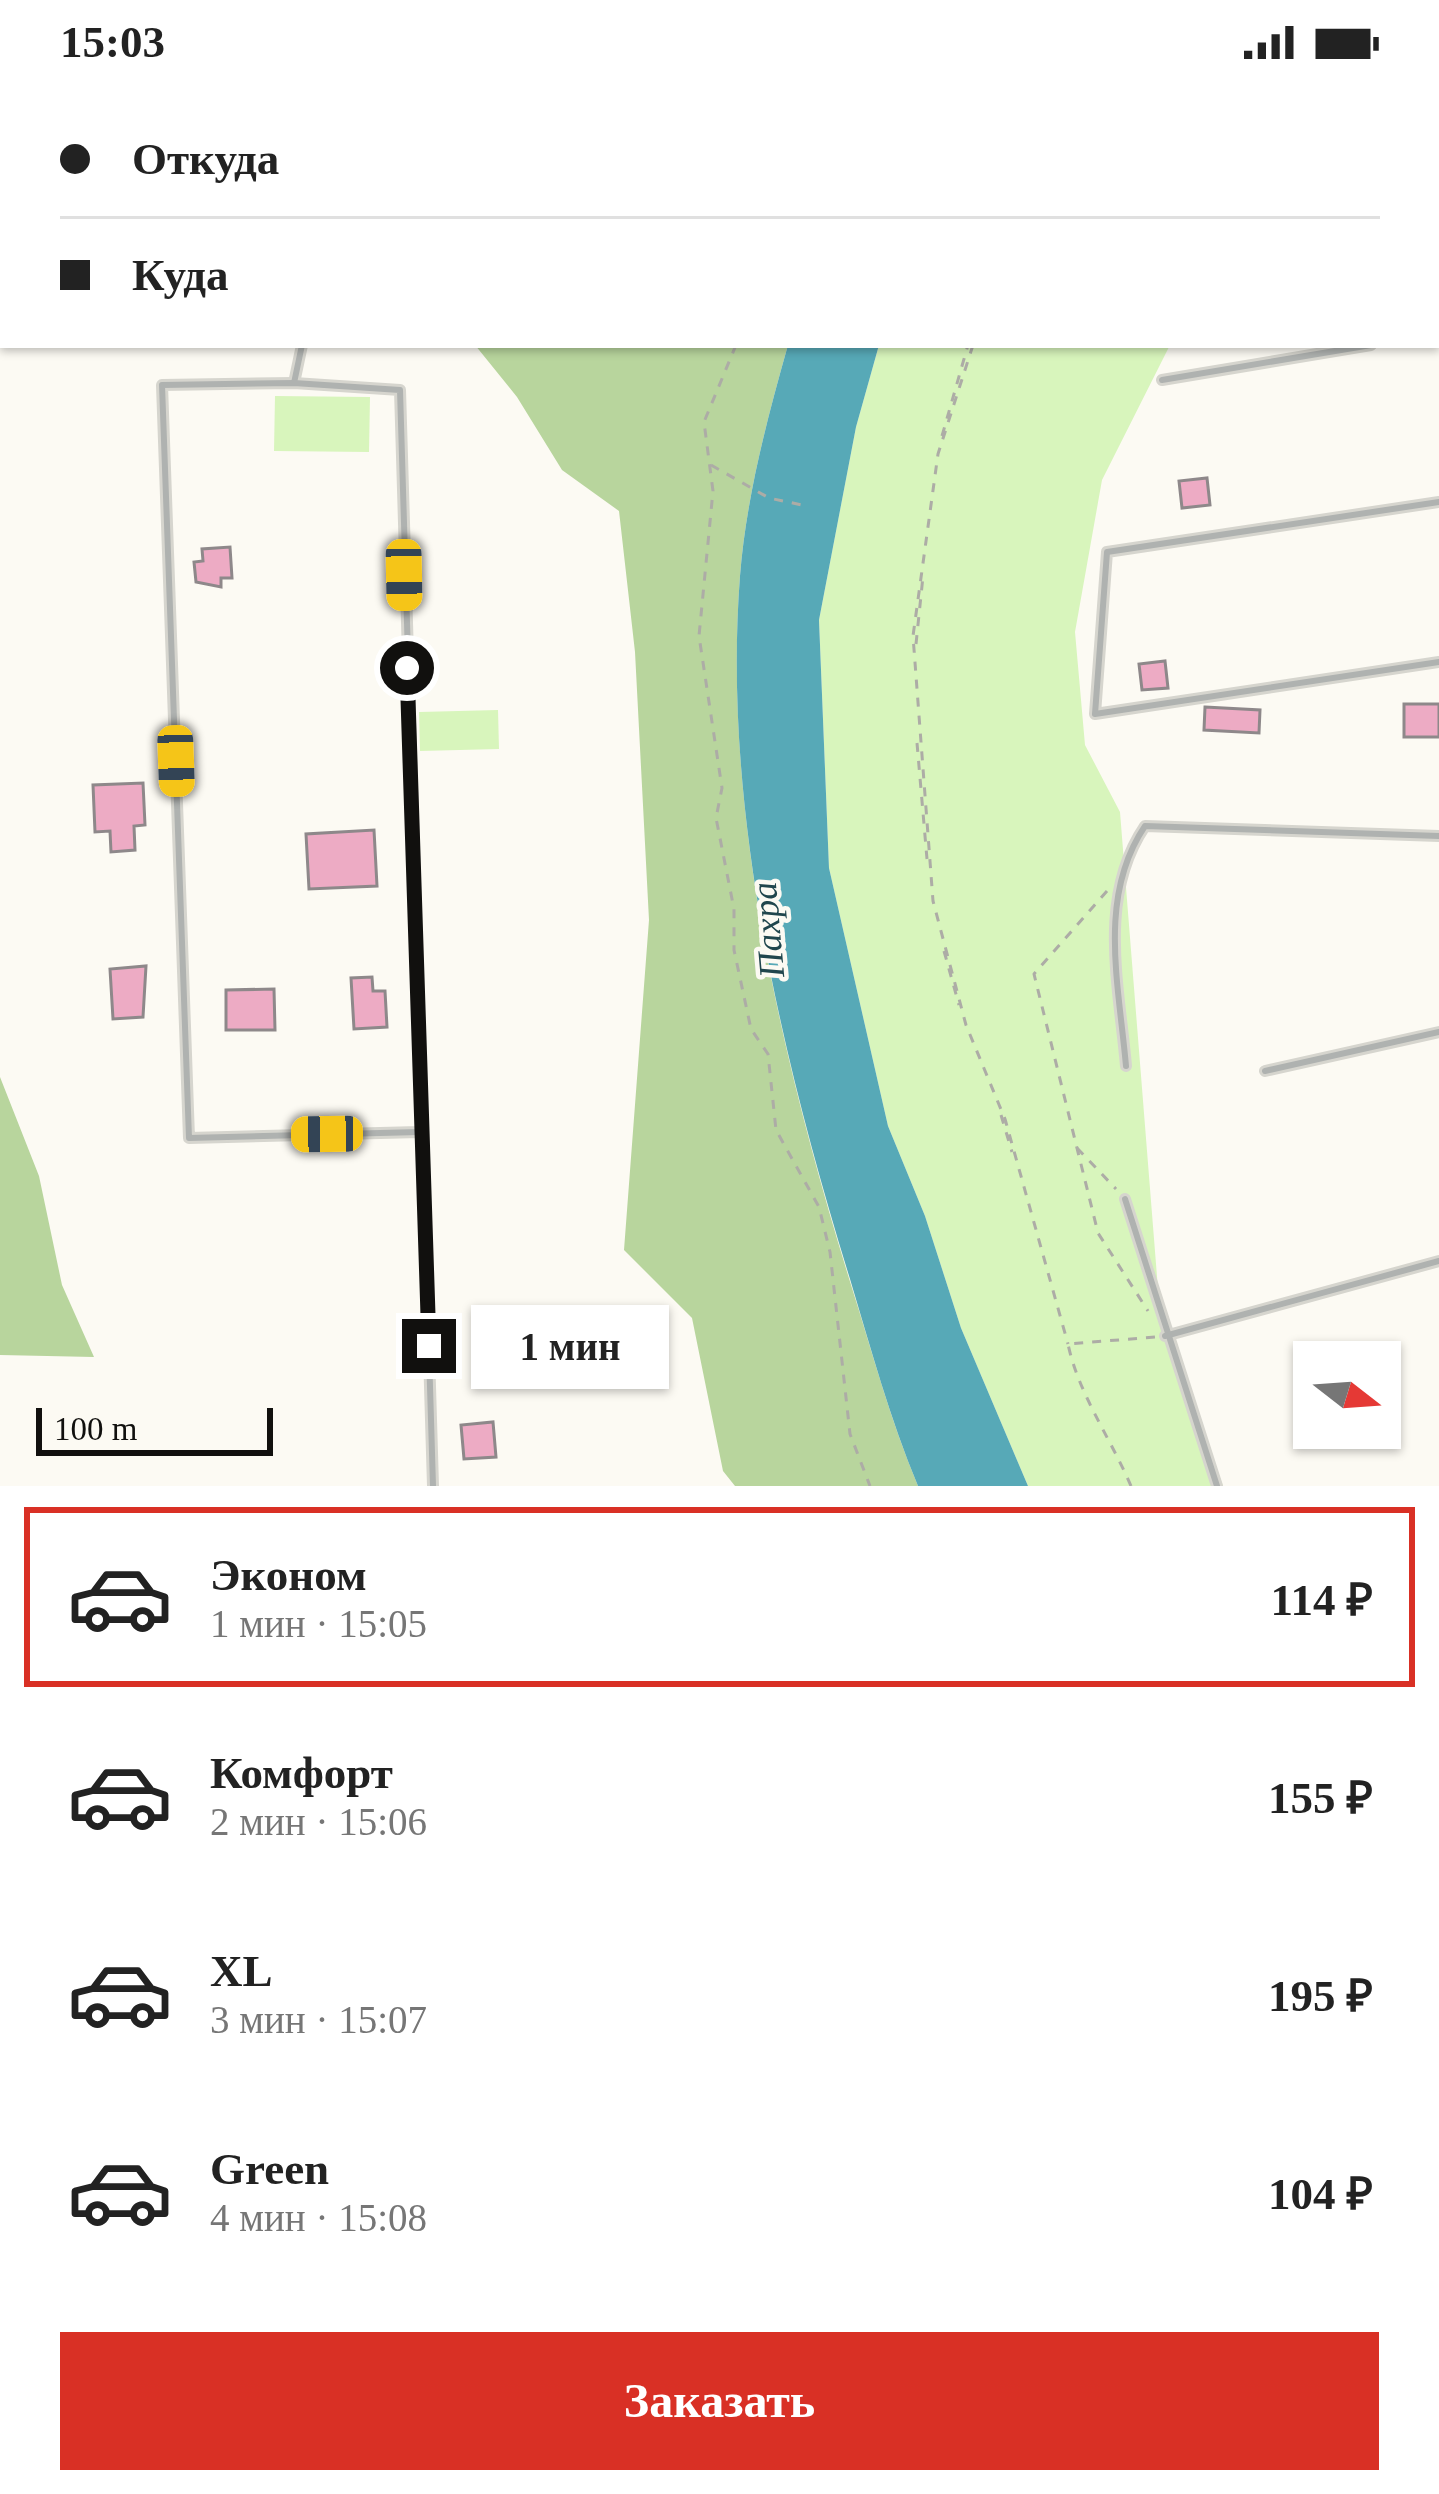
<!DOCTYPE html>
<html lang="ru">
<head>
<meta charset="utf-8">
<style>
  body { margin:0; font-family:Georgia,serif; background:#f2f2f2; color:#222; height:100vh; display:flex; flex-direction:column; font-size:45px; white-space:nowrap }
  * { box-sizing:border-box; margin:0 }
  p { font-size:39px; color:#767676 }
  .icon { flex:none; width:66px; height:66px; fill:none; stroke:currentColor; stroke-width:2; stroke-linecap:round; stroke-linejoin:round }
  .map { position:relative; height:1402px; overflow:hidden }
  .drawer { display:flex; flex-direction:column; background:#fff; flex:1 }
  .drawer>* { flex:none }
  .hud { position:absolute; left:0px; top:0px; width:1440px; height:264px; box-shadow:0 3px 9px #0004; display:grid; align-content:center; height:264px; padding:0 60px; background:#fff }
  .needle { width:78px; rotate:107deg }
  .tools { position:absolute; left:1293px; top:1257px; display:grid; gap:24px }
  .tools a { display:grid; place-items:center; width:108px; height:108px; border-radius:0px; background:#fff; box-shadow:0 3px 9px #0004; font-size:60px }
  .scale { position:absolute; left:36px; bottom:30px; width:237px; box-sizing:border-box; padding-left:12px; border:6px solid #11100e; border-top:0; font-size:33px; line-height:42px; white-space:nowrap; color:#11100e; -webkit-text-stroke:9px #fcfaf3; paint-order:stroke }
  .end { position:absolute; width:54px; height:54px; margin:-27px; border:15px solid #11100e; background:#fff; box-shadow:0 0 0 6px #fff }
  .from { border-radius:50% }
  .bubble { position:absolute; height:84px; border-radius:0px; background:#fff; box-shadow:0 3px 9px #0004; font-size:39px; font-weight:700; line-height:84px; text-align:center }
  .car { position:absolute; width:36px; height:72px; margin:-36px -18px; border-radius:15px; box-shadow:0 0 9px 3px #0007; background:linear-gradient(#f5c518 24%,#345 0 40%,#f5c518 0 76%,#345 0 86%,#f5c518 0) }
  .hud b { display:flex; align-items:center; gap:42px; height:114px; font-size:45px }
  .hud b+b { border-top:3px solid #e0e0e0 }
  .hud i { width:30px; height:30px; background:#222 }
  ul { padding:21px 0 0; list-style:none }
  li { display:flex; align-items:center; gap:36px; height:180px; margin:0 24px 18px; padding:0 36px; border:6px solid transparent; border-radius:0px }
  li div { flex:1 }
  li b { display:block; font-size:45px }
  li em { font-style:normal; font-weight:700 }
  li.active { border-color:#d93025 }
  li>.icon { width:108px; height:108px; stroke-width:1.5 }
  .cta { display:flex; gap:24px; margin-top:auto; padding:24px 60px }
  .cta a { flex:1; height:138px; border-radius:0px; background:#d93025; color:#fff; font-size:48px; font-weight:700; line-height:138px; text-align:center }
  .status { display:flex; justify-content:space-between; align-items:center; height:84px; padding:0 60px; background:#fff; direction:ltr }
  .status svg { height:33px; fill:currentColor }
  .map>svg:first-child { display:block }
</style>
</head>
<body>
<div class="status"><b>15:03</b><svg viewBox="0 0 49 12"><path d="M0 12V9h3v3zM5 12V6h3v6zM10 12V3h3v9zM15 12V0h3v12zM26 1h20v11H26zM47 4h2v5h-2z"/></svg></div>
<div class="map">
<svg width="1439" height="1402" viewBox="0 0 1439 1402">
  <rect width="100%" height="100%" fill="#fcfaf3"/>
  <g fill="#d8f5bc">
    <polygon points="879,261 1170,261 1102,396 1075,548 1085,661 1120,728 1160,1230 1223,1402 1028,1402 961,1244 925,1132 888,1042 829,784 819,536 856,343"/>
    <polygon points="275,312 370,313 369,368 274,367"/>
    <polygon points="498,626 499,665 420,667 419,628"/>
  </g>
  <g fill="#b8d59d">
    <polygon points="0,0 372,0 3,3 0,213"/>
    <path d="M475 261H788C767 335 746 415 740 492 722 727 783 981 852 1204 873 1271 891 1338 918 1402H735L723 1387 692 1234 624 1166 649 836 635 568 619 427 562 386 517 313Z"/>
    <polygon points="0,993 39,1092 62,1201 94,1273 0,1271"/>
  </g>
  <path fill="#57a9b7" d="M788 261H879L856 343 819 536 829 784 888 1042 925 1132 961 1244 1028 1402H918C890 1335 871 1265 850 1195 782 974 722 725 740 492 746 415 767 335 788 261Z"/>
  <g fill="#edabc4" stroke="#8e888a" stroke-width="3">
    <polygon points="1207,394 1210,421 1182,424 1179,397"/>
    <polygon points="230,463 232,494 221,494 221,503 196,498 194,478 203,477 202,465"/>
    <polygon points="1165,577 1168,604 1142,606 1139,580"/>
    <rect x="1404" y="620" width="35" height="33"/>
    <polygon points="1205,623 1260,626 1259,649 1204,646"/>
    <polygon points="143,699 145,741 134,742 135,766 111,768 110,747 95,748 93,701"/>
    <polygon points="374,746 377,802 309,805 306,750"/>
    <polygon points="146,882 143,933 113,935 110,885"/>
    <polygon points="372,893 373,907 385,907 387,943 354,945 351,894"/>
    <polygon points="274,905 275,946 226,946 226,906"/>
    <polygon points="493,1338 496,1373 464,1375 461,1341"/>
  </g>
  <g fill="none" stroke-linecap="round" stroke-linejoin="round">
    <g stroke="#d6d5ce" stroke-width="12">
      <g id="service">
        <polyline points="358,3 358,0"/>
        <polyline points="1428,3 1429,0"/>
        <polyline points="1437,19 1439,15"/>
        <polyline points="1437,88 1439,89"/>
        <polyline points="1437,137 1439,133"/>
        <polyline points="1437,252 1439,252"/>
        <polyline points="1162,296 1371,261"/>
        <polyline points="294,299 302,261"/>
        <polyline points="1439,418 1107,468 1095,630 1439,578"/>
        <path d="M1126 982C1119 901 1097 813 1145 742L1439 752"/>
        <polyline points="1265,987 1439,948"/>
        <polyline points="419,1048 189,1054 162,301 294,299 400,306 433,1402"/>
        <polyline points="1125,1115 1217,1402"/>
        <polyline points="1165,1252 1439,1177"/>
      </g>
    </g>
    <g stroke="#adaca6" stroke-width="3" stroke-dasharray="9 9" stroke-linecap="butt">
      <polyline points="847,3 848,0"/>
      <polyline points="1073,3 1075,0"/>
      <polyline points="736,261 704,338 713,407 699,552 722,704 716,734 734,825 734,866 751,945 768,970 776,1046 819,1123 830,1168 850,1350 870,1402"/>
      <polyline points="973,261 938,370 913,552 933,817 966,941 1005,1035 1068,1260"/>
      <polyline points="942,352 968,261"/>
      <polyline points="711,381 769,414 802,421"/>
      <polyline points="916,560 923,492"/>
      <polyline points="917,659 927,775"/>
      <polyline points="1107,807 1034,890 1098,1149 1148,1227"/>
      <polyline points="944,867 959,921"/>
      <polyline points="1001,1031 1012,1068"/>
      <polyline points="1077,1064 1116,1105"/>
      <path d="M1131 1402C1111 1355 1078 1309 1068 1260L1155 1253"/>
    </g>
    <use href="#service" stroke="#afb2b0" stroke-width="6"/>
  </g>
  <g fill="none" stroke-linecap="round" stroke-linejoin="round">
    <polyline stroke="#11100e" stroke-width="15" points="407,584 429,1262"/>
  </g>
  <g text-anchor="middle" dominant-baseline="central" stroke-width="9" stroke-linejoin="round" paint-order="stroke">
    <g font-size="36" font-style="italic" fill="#20464d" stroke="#fcfaf3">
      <text transform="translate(768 846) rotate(-95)">Пахра</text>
    </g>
  </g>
</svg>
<div class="tools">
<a><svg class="needle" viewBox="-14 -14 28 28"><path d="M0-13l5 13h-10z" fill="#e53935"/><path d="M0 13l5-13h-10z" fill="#767676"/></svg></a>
</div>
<div class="scale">100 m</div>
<i class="end from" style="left:407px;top:584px"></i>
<i class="end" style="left:429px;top:1262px"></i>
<div class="bubble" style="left:471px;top:1221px;width:198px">1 мин</div>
<i class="car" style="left:404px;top:491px;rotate:179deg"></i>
<i class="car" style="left:176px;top:677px;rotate:178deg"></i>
<i class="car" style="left:327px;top:1050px;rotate:269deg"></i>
<div class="hud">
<b><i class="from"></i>Откуда</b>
<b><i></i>Куда</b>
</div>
</div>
<section class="drawer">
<ul>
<li class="active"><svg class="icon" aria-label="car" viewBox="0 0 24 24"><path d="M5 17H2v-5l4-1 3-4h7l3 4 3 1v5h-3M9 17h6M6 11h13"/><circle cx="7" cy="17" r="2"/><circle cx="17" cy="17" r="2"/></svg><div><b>Эконом</b><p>1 мин · 15:05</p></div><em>114 ₽</em></li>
<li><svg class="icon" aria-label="car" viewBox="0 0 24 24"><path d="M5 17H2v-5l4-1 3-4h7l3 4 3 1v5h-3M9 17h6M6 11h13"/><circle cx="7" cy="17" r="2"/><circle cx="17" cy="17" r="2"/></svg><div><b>Комфорт</b><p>2 мин · 15:06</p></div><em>155 ₽</em></li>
<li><svg class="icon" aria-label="car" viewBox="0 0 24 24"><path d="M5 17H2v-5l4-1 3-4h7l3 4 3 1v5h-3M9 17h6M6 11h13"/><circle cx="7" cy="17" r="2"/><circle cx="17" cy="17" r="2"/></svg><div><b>XL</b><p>3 мин · 15:07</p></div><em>195 ₽</em></li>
<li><svg class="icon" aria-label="car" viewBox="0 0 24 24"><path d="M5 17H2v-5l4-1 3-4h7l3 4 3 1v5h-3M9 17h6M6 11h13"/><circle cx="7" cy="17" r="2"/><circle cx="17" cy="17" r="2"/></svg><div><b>Green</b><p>4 мин · 15:08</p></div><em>104 ₽</em></li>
</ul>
<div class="cta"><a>Заказать</a></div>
</section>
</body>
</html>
